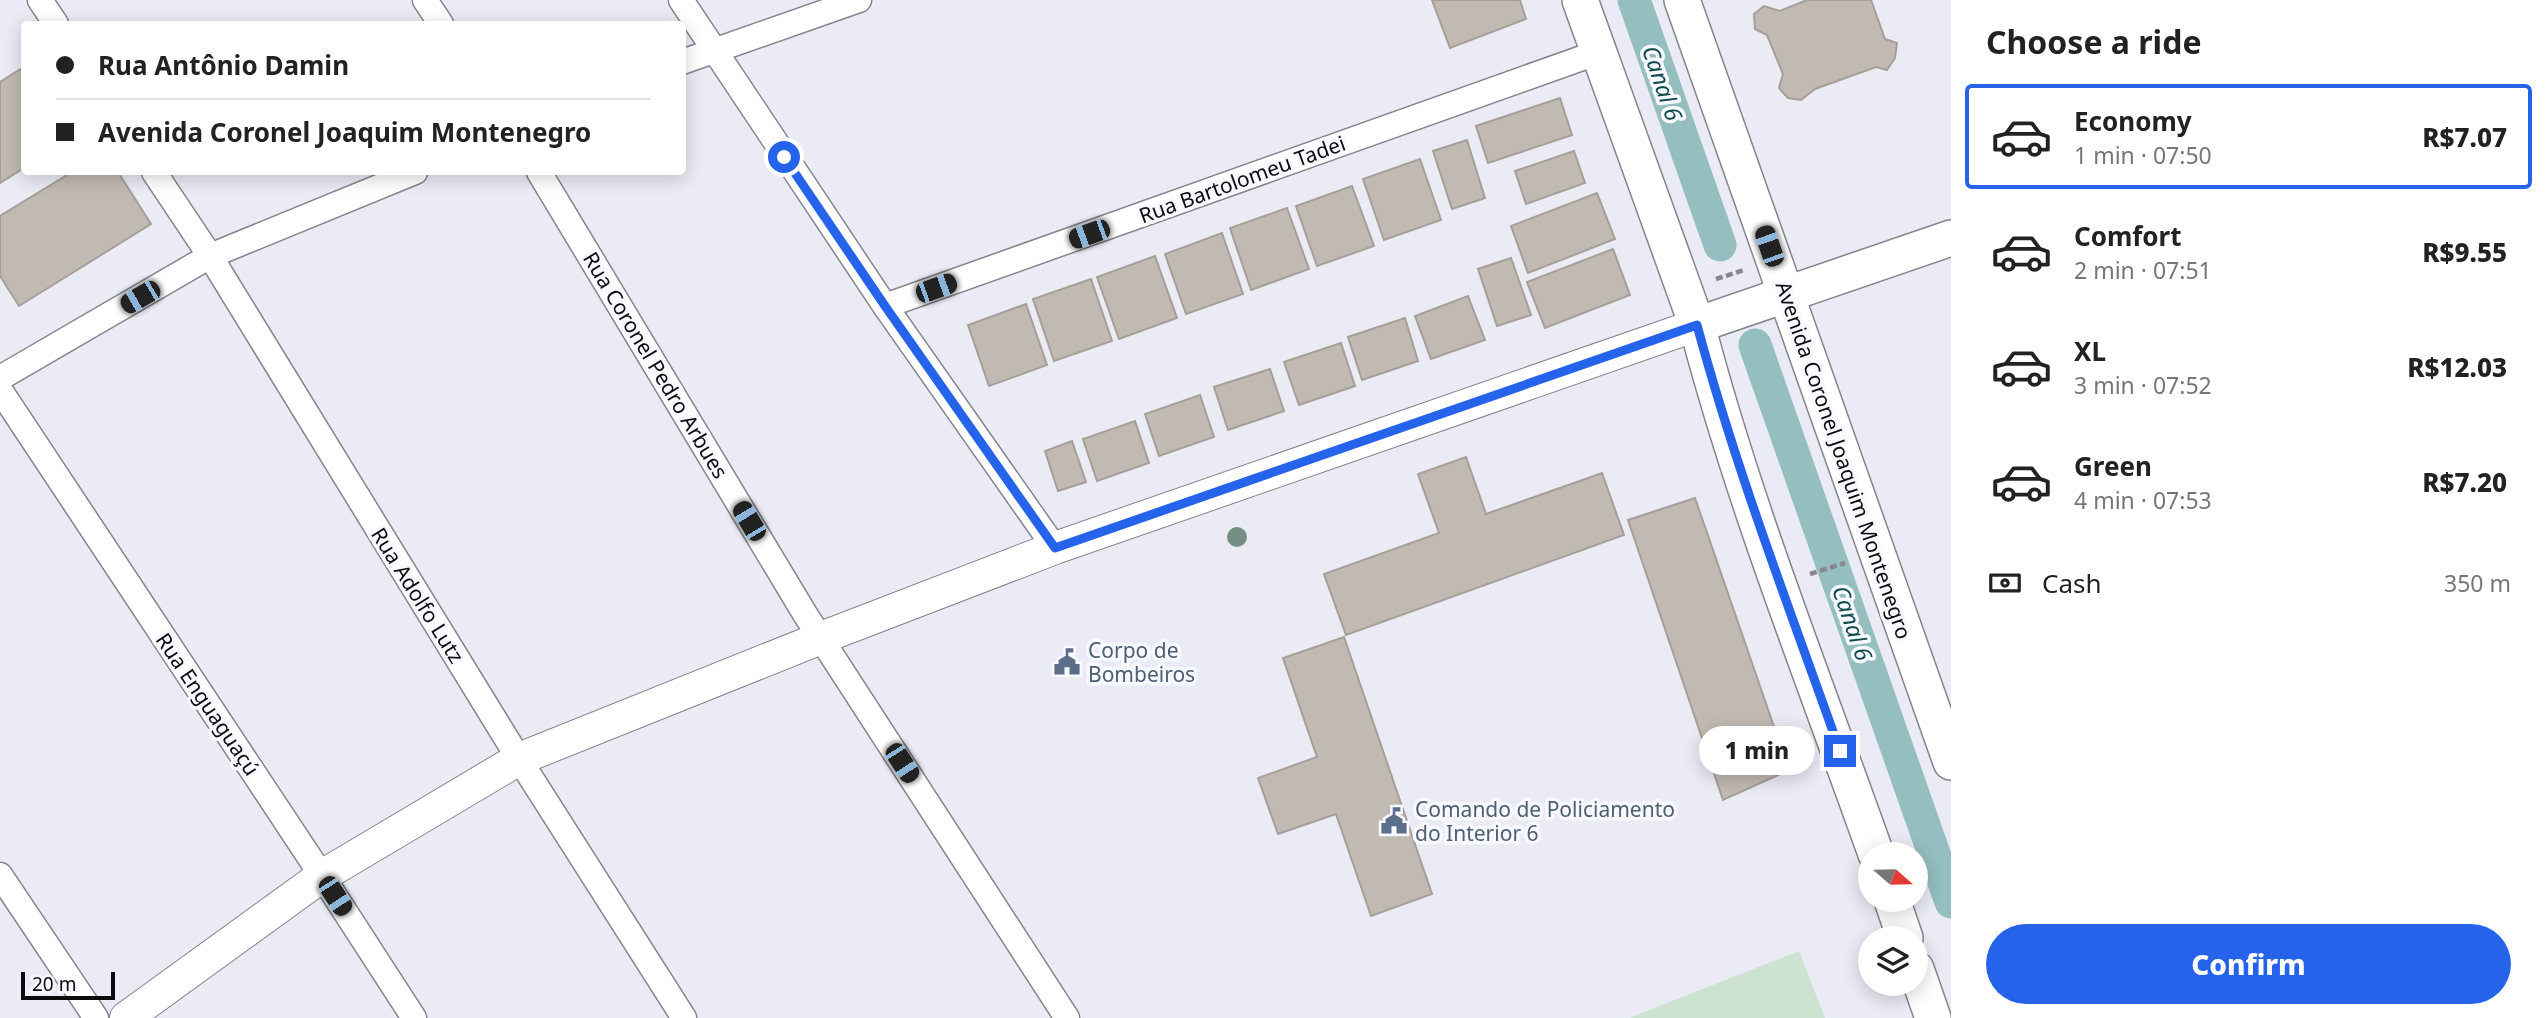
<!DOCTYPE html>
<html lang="en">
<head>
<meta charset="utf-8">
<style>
  body { margin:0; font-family:"Noto Sans",sans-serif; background:#f6f6f6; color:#222; height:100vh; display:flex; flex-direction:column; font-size:26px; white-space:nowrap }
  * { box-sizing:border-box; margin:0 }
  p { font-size:23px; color:#767676 }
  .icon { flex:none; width:38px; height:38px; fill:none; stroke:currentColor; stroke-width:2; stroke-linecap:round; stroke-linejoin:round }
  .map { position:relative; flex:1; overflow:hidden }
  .sheet { display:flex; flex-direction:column; background:#fff; width:595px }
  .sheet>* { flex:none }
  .hud { position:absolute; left:21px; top:21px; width:665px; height:154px; border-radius:7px; box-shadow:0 4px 18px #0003; display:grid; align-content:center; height:154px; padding:0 35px; background:#fff }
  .needle { width:46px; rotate:110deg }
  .fabs { position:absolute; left:1858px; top:842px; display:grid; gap:14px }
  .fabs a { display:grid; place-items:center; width:70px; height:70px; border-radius:50%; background:#fff; box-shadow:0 4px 18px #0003; font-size:35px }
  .scale { position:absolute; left:21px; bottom:18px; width:94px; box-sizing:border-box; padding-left:7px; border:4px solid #0c0c0f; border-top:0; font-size:19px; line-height:24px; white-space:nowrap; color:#0c0c0f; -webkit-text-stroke:5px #f8f9ff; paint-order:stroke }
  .end { position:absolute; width:32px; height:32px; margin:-16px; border:9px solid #2563eb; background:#fff; box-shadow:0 0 0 4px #fff }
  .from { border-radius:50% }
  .bubble { position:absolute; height:49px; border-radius:24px; background:#fff; box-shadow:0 4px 18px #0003; font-size:23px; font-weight:800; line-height:49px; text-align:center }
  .car { position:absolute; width:21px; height:42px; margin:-21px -10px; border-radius:9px; box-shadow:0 0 5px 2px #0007; background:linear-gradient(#222 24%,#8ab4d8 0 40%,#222 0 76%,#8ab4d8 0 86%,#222 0) }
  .hud b { display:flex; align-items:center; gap:24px; height:66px; font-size:26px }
  .hud b+b { border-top:2px solid #e0e0e0 }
  .hud i { width:18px; height:18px; background:#222 }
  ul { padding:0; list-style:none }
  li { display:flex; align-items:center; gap:21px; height:105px; margin:0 14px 10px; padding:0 21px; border:4px solid transparent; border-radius:7px }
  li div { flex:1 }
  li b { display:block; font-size:26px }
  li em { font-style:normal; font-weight:800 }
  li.selected { border-color:#2563eb }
  li>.icon { width:63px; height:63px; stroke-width:1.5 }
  h2 { padding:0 35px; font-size:32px; line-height:84px }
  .pay { display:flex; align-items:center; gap:18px; height:77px; padding:0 35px; font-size:26px }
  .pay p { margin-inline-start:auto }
  .action { display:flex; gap:14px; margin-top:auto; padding:14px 35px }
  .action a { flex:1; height:80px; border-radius:42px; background:#2563eb; color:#fff; font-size:28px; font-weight:800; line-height:80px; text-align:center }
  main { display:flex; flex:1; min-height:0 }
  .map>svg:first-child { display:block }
</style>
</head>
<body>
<main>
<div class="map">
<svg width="1951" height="1018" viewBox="0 0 1951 1018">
  <rect width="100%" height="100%" fill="#eaebf5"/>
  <polygon fill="#cde3d2" points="1799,951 1825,1018 1629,1018"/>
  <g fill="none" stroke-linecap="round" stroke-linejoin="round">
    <g stroke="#95bec0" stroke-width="33">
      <polyline points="1634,0 1720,245"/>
      <polyline points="1755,345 1951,902"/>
    </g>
  </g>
  <g fill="#c1bab2" stroke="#a69f98" stroke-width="2">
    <polygon points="1432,0 1520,0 1526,19 1450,48"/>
    <polygon points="1807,0 1871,0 1885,39 1897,43 1895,58 1887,70 1876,67 1815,89 1801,100 1788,98 1779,88 1783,74 1767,35 1755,29 1754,14 1764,6 1780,11"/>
    <polygon points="24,67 24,168 0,183 0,82"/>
    <polygon points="1560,98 1572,135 1488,163 1476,126"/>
    <polygon points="1467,140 1485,198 1452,209 1433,151"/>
    <polygon points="1574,151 1585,183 1526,204 1515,171"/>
    <polygon points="1420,159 1441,220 1384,240 1363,179"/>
    <polygon points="72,172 118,172 151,224 19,306 0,276 0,216"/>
    <polygon points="1352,186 1374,246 1317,266 1296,206"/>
    <polygon points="1597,193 1615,239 1528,273 1511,226"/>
    <polygon points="1287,208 1309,269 1251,290 1230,228"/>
    <polygon points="1222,233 1243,294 1186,314 1165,254"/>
    <polygon points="1613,249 1630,295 1545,328 1527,282"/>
    <polygon points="1155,256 1177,318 1119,339 1097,277"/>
    <polygon points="1511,258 1531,315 1497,326 1478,269"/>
    <polygon points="1091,279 1112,341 1054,361 1033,299"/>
    <polygon points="1468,296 1485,340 1431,359 1415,316"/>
    <polygon points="1026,304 1047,365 989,386 968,325"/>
    <polygon points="1405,318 1418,361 1362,380 1348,337"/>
    <polygon points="1341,343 1355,386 1299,405 1284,362"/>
    <polygon points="1270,369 1284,411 1228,430 1214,387"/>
    <polygon points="1200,395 1214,437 1159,456 1145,414"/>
    <polygon points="1135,421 1149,463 1097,481 1083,439"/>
    <polygon points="1072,441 1086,482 1058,491 1045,451"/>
    <polygon points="1466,457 1486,514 1602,473 1624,535 1346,635 1324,574 1439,533 1418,474"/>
    <polygon points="1695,498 1789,770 1723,800 1628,520"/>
    <polygon points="1344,637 1432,894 1371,916 1336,814 1278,834 1258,778 1317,757 1283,658"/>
  </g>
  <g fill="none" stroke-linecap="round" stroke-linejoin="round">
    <g stroke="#84848d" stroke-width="27">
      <g id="minor">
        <polyline points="40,0 56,24"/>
        <polyline points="425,0 441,24"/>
        <polyline points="681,0 885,306 1055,548"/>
        <polyline points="682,62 859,0"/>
        <polyline points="154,172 210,256 519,759 684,1018"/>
        <polyline points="539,172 805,614 1067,1018"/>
        <polyline points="885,306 1599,52"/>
        <polyline points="0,378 210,256 415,172"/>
        <polyline points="0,390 322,876 414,1018"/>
        <polyline points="0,875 96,1018"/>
      </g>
    </g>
    <g stroke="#84848d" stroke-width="34">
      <polyline id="tertiary" points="126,1018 322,876 519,759 821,638 1055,548 1697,325"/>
    </g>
    <g stroke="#84848d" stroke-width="38">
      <g id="secondary">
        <path d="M1580 0 1697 325C1744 505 1814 679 1876 854"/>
        <polyline points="1682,0 1951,762"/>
        <polyline points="1697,325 1951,238"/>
        <polyline points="1892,900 1905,938"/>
        <polyline points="1916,969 1933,1018"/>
      </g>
    </g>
    <g stroke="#86878e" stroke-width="4.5" stroke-dasharray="7 3.5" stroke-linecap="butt">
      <polyline points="1716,279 1744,270"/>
      <polyline points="1810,574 1845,563"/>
    </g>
    <use href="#minor" stroke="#fff" stroke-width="24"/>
    <use href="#tertiary" stroke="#fff" stroke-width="32"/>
    <use href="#secondary" stroke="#fff" stroke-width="35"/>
  </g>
  <circle fill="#748f83" cx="1237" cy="537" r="10"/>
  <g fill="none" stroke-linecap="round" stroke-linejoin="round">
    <path stroke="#2563eb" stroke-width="9" d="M784 157 885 306 1055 548 1697 325C1736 470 1790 610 1840 751"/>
  </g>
  <defs>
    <g id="civic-bare" transform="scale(2.1)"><path d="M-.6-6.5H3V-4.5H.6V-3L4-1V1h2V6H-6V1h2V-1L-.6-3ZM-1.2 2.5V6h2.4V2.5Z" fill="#5c6f8a" stroke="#f8f9ff" stroke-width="2.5" paint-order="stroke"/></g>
  </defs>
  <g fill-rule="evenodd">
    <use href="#civic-bare" x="1067" y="662"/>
    <use href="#civic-bare" x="1394" y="821"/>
  </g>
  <g text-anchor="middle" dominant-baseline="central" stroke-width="7" stroke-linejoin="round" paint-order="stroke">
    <g font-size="21" fill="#0c0c0f" stroke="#f8f9ff">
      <text transform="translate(1242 179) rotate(-20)">Rua Bartolomeu Tadei</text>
      <text transform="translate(656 365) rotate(59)">Rua Coronel Pedro Arbues</text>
      <text transform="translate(1844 460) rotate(71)">Avenida Coronel Joaquim Montenegro</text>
      <text transform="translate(418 595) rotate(58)">Rua Adolfo Lutz</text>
      <text transform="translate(208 704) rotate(56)">Rua Enguaguaçú</text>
    </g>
    <g font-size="21" fill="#4e5e75" stroke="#f8f9ff" text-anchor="start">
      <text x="1088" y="650">Corpo de<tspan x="1088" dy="24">Bombeiros</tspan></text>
      <text x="1415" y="809">Comando de Policiamento<tspan x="1415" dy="24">do Interior 6</tspan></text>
    </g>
    <g font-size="23" font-style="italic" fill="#0f4c4f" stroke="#f8f9ff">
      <text transform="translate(1663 83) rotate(71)">Canal 6</text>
      <text transform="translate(1853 623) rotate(71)">Canal 6</text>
    </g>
  </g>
</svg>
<div class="fabs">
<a><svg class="needle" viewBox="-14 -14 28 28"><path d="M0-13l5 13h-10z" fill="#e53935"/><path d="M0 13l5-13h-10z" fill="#767676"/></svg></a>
<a><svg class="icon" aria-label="layers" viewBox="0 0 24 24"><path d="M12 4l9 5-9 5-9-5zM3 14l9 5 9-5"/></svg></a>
</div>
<div class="scale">20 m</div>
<i class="end from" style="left:784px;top:157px"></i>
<i class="end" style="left:1840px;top:751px"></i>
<div class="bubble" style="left:1699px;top:726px;width:116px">1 min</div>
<i class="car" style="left:1089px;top:234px;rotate:250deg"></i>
<i class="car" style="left:1769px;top:246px;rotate:341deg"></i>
<i class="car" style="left:936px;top:288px;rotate:70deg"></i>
<i class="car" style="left:140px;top:297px;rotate:240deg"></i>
<i class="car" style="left:749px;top:521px;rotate:329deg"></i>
<i class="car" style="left:902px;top:763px;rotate:147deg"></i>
<i class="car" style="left:335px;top:896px;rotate:147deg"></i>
<div class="hud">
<b><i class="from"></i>Rua Antônio Damin</b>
<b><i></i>Avenida Coronel Joaquim Montenegro</b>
</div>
</div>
<section class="sheet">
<h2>Choose a ride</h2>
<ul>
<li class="selected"><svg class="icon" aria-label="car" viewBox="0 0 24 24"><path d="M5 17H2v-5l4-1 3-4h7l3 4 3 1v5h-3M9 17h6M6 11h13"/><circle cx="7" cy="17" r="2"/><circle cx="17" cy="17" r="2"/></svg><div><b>Economy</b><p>1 min · 07:50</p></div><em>R$7.07</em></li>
<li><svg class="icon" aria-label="car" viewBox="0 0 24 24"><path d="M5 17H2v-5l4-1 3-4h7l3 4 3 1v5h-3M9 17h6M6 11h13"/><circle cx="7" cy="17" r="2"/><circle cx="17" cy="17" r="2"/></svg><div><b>Comfort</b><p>2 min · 07:51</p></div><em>R$9.55</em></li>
<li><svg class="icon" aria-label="car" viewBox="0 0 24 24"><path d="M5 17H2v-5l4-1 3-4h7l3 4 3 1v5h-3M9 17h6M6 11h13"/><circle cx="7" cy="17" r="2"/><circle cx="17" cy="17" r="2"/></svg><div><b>XL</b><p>3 min · 07:52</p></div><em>R$12.03</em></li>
<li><svg class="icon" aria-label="car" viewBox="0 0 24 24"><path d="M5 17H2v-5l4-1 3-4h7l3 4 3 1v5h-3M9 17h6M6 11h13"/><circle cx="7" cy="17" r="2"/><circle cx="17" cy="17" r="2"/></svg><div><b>Green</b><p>4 min · 07:53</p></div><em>R$7.20</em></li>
</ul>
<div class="pay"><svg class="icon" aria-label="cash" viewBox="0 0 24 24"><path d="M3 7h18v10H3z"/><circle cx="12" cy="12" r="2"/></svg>Cash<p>350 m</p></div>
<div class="action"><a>Confirm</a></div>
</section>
</main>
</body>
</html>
